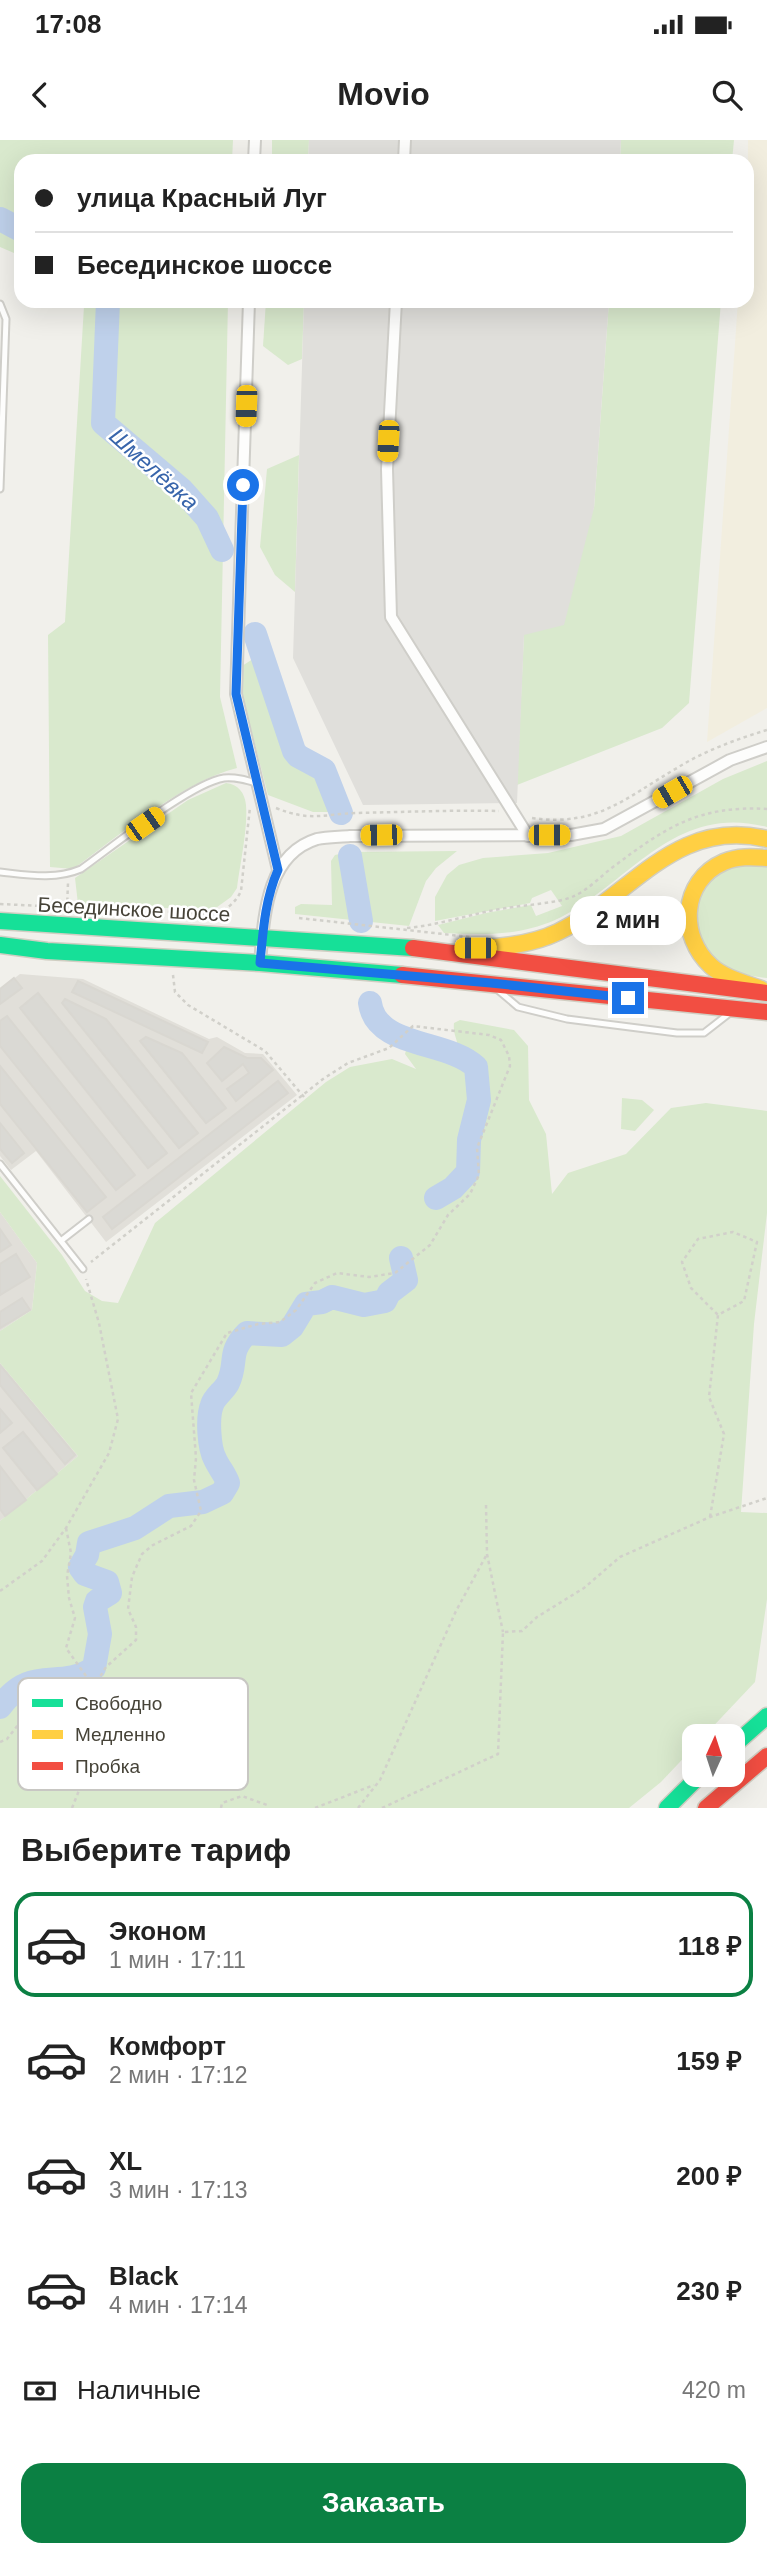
<!DOCTYPE html>
<html lang="ru">
<head>
<meta charset="utf-8">
<style>
  body { margin:0; font-family:Arial,sans-serif; background:#f6f6f6; color:#222; height:100vh; display:flex; flex-direction:column; font-size:26px; white-space:nowrap }
  * { box-sizing:border-box; margin:0 }
  p { font-size:23px; color:#767676 }
  .icon { flex:none; width:38px; height:38px; fill:none; stroke:currentColor; stroke-width:2; stroke-linecap:round; stroke-linejoin:round }
  .map { position:relative; height:1668px; overflow:hidden }
  .details { display:flex; flex-direction:column; background:#fff; flex:1 }
  .details>* { flex:none }
  .guide { position:absolute; left:14px; top:14px; width:740px; height:154px; border-radius:21px; box-shadow:0 7px 28px #0002; display:grid; align-content:center; height:154px; padding:0 21px; background:#fff }
  .needle { width:46px; rotate:3deg }
  .buttons { position:absolute; left:682px; top:1584px; display:grid; gap:14px }
  .buttons a { display:grid; place-items:center; width:63px; height:63px; border-radius:14px; background:#fff; box-shadow:0 7px 28px #0002; font-size:35px }
  .end { position:absolute; width:32px; height:32px; margin:-16px; border:9px solid #1a73e8; background:#fff; box-shadow:0 0 0 4px #fff }
  .from { border-radius:50% }
  .bubble { position:absolute; height:49px; border-radius:21px; background:#fff; box-shadow:0 7px 28px #0002; font-size:23px; font-weight:800; line-height:49px; text-align:center }
  .car { position:absolute; width:21px; height:42px; margin:-21px -10px; border-radius:9px; box-shadow:0 0 5px 2px #0007; background:linear-gradient(#f5c518 24%,#345 0 40%,#f5c518 0 76%,#345 0 86%,#f5c518 0) }
  .guide b { display:flex; align-items:center; gap:24px; height:66px; font-size:26px }
  .guide b+b { border-top:2px solid #e0e0e0 }
  .guide i { width:18px; height:18px; background:#222 }
  ul { padding:0; list-style:none }
  li { display:flex; align-items:center; gap:21px; height:105px; margin:0 14px 10px; padding:0 7px; border:4px solid transparent; border-radius:21px }
  li div { flex:1 }
  li b { display:block; font-size:26px }
  li em { font-style:normal; font-weight:800 }
  li.on { border-color:#0b8043 }
  li>.icon { width:63px; height:63px; stroke-width:1.5 }
  h2 { padding:0 21px; font-size:32px; line-height:84px }
  .pay { display:flex; align-items:center; gap:18px; height:77px; padding:0 21px; font-size:26px }
  .pay p { margin-inline-start:auto }
  .action { display:flex; gap:14px; margin-top:auto; padding:14px 21px }
  .action a { flex:1; height:80px; border-radius:21px; background:#0b8043; color:#fff; font-size:28px; font-weight:800; line-height:80px; text-align:center }
  .status { display:flex; justify-content:space-between; align-items:center; height:49px; padding:0 35px; background:#fff; direction:ltr }
  .status svg { height:19px; fill:currentColor }
  header { display:flex; justify-content:space-between; align-items:center; height:91px; padding:0 21px; background:#fff; font-size:32px; font-weight:800 }
  .map>svg:first-child { display:block }
</style>
</head>
<body>
<div class="status"><b>17:08</b><svg viewBox="0 0 49 12"><path d="M0 12V9h3v3zM5 12V6h3v6zM10 12V3h3v9zM15 12V0h3v12zM26 1h20v11H26zM47 4h2v5h-2z"/></svg></div>
<header><svg class="icon" aria-label="back" viewBox="0 0 24 24"><path d="M15 5l-7 7 7 7"/></svg>Movio<svg class="icon" aria-label="search" viewBox="0 0 24 24"><circle cx="10" cy="10" r="6"/><path d="M15 15l6 6"/></svg></header>
<div class="map">
<svg width="767" height="1668" viewBox="0 0 767 1668">
  <rect width="100%" height="100%" fill="#f1f0eb"/>
  <polygon fill="#f2eedf" points="748,0 767,0 767,568 707,602 738,161 747,161"/>
  <g fill="#e1dfd9">
    <polygon points="20,834 83,839 209,899 217,897 245,913 263,914 297,955 106,1102 36,1011 11,1030 0,1016 0,849"/>
    <polygon points="0,1072 37,1123 32,1170 0,1191"/>
    <polygon points="0,1223 78,1316 0,1381"/>
  </g>
  <g fill="#d9e9cd">
    <polygon points="0,0 233,0 232,21 21,21 21,116 0,107"/>
    <polygon points="272,0 309,0 308,21 272,21"/>
    <polygon points="621,0 734,0 732,21 620,21"/>
    <path d="M82 161H228L220 557 237 628C182 642 120 695 73 729L50 727 48 495 65 482 84 166Z"/>
    <polygon points="266,161 304,161 302,219 288,225 263,206"/>
    <polygon points="609,161 721,161 689,563 662,588 517,645 524,494 594,368"/>
    <polygon points="299,315 295,452 275,435 260,407 267,329"/>
    <polygon points="259,515 293,617 318,629 330,672 313,672 268,655 243,558 242,526"/>
    <path d="M767 621V687C673 662 629 745 555 780 519 796 482 795 444 793L438 785 486 773 531 765 536 776 562 766 551 750 532 758 530 763 435 781V757L447 735 459 725 483 718 548 713 621 696 723 639Z"/>
    <path d="M226 643C238 644 245 653 246 665 248 689 240 724 237 748L231 757 213 770 78 764 75 738 188 660Z"/>
    <polygon points="457,711 436,728 426,741 409,786 295,774 295,767 301,764 332,765 331,721 335,715 348,712"/>
    <path d="M734 722 767 723V838C728 835 694 814 696 772 696 764 698 752 704 746 711 737 724 729 734 722Z"/>
    <path d="M460 880 514 890 528 906 529 960 546 994 552 1054 568 1033 626 1014 671 968 706 963 767 971V1073L754 1184 741 1372 767 1373V1459L755 1542 704 1596H695V1606L661 1642 629 1668H0V1381L78 1316 0 1223V1191L32 1170 37 1123 0 1072V1036L62 1115 85 1151 102 1161 118 1163 155 1083 326 942 350 927 392 919 416 929 405 914 407 907 410 906 450 918C465 904 452 900 454 883Z"/>
    <polygon points="622,958 642,960 654,970 635,991 621,989"/>
  </g>
  <g fill="#e0dfdb">
    <polygon points="309,0 621,0 620,21 308,21"/>
    <polygon points="304,161 609,161 594,368 564,485 524,495 517,663 363,665 293,518"/>
  </g>
  <g fill="none" stroke-linecap="round" stroke-linejoin="round">
    <g stroke="#bfd1eb" stroke-width="24">
      <polyline points="0,79 21,90"/>
      <polyline points="108,161 103,283 182,350 207,378 222,410"/>
      <polyline points="255,494 294,611 298,616 324,630 341,673"/>
      <polyline points="350,716 361,781"/>
      <path d="M370 863C376 908 448 900 476 927L479 960 469 1000 468 1032 453 1048 436 1058"/>
      <path d="M0 1567C32 1523 58 1552 94 1528L100 1494 95 1467 97 1461 110 1453 107 1442 85 1434 80 1427 87 1415 89 1403 135 1388 169 1366 203 1362 222 1353 228 1343C225 1334 219 1328 215 1319 209 1308 207 1277 212 1265 214 1257 224 1251 228 1243 238 1222 227 1213 247 1193L282 1195 292 1187 306 1164 322 1162 332 1157 364 1165 385 1161 389 1153 406 1140 401 1118"/>
    </g>
  </g>
  <g fill="#dad9d4" stroke="#d9d7d1" stroke-width="2">
    <polygon points="14,838 22,848 0,864 0,849"/>
    <polygon points="78,841 208,902 202,913 72,852"/>
    <polygon points="38,853 167,1013 148,1028 20,868"/>
    <polygon points="65,859 106,879 198,993 179,1008 62,863"/>
    <polygon points="7,876 135,1035 116,1050 0,906 0,881"/>
    <polygon points="146,897 182,913 226,968 206,983 140,901"/>
    <polygon points="224,907 247,918 261,918 273,930 236,961 227,949 249,933 243,924 222,941 207,923"/>
    <polygon points="0,926 106,1057 87,1072 0,964"/>
    <polygon points="278,941 288,953 112,1089 103,1077"/>
    <polygon points="0,983 24,1013 12,1023 0,1009"/>
    <polygon points="0,1089 11,1105 0,1112"/>
    <polygon points="16,1114 30,1137 0,1155 0,1124"/>
    <polygon points="22,1158 30,1170 0,1188 0,1172"/>
    <polygon points="0,1225 75,1315 65,1324 0,1245"/>
    <polygon points="0,1269 12,1283 0,1293"/>
    <polygon points="23,1292 57,1334 37,1350 3,1308"/>
    <polygon points="0,1326 26,1360 5,1376 0,1369"/>
  </g>
  <g fill="none" stroke-linecap="round" stroke-linejoin="round">
    <g stroke="#cfcec9" stroke-width="9">
      <g id="lane">
        <polyline points="0,164 6,179 0,349"/>
        <path d="M0 732C28 735 55 740 81 729 112 707 191 643 224 638 236 637 246 640 256 643"/>
        <polyline points="498,850 518,867 567,879 677,893 704,893 731,872"/>
        <polyline points="0,1024 83,1129"/>
        <polyline points="62,1100 89,1079"/>
      </g>
    </g>
    <g stroke="#cfcec9" stroke-width="14">
      <g id="street">
        <polyline points="254,21 255,0"/>
        <polyline points="404,21 405,0"/>
        <polyline points="249,161 236,554 278,730"/>
        <polyline points="396,161 387,329 391,477 528,696"/>
        <path d="M260 823C264 779 265 715 317 699 327 697 339 697 350 696L571 695 604 689 730 620 767 607"/>
      </g>
    </g>
    <g stroke="#d0cec2" stroke-width="19">
      <g id="fast">
        <polyline points="0,781 413,808"/>
        <polyline points="0,805 47,811 260,823 402,835"/>
        <polyline points="733,1606 767,1576"/>
        <polyline points="667,1668 701,1634"/>
      </g>
    </g>
    <g stroke="#d0cec2" stroke-width="19">
      <g id="slow">
        <path d="M479 808C506 807 533 804 558 792 631 757 674 677 767 699"/>
        <path d="M761 849C745 843 724 838 711 826 679 797 680 741 724 722 738 716 752 717 767 718"/>
      </g>
    </g>
    <g stroke="#d0cec2" stroke-width="19">
      <g id="jam">
        <polyline points="413,808 767,853"/>
        <polyline points="402,835 767,872"/>
        <polyline points="706,1668 767,1616"/>
      </g>
    </g>
    <g stroke="#d1d0ca" stroke-width="2.5" stroke-dasharray="3.5 3.5" stroke-linecap="butt">
      <path d="M276 668C311 682 323 674 356 673 404 672 451 670 499 671"/>
      <path d="M532 678C598 687 625 658 677 628 704 611 737 599 767 590"/>
      <path d="M0 764 214 774C226 771 236 762 241 751L250 667"/>
      <polyline points="67,768 68,743"/>
      <polyline points="299,778 470,797"/>
      <path d="M407 788C441 785 473 773 506 768 524 765 560 763 574 756 588 750 601 736 613 727 665 688 698 665 767 669"/>
      <polyline points="173,835 175,852 188,865 265,911 304,957"/>
      <polyline points="486,1365 487,1414 503,1492"/>
      <polyline points="710,1377 724,1294 709,1257 718,1175 744,1161 757,1102 733,1092 698,1099 682,1122 691,1148 718,1175"/>
      <polyline points="66,1388 71,1413 67,1436 69,1458 75,1478 66,1508 94,1547"/>
      <polyline points="0,1451 42,1421 66,1388 109,1313 118,1279 99,1183 86,1139"/>
      <polyline points="0,1602 7,1599 32,1567 94,1547 106,1527 136,1500 136,1487 128,1469 132,1437 142,1414 153,1405 191,1386 201,1371 194,1340 196,1318 191,1253 227,1193 258,1184 280,1182 296,1170 315,1143 337,1133 369,1137 395,1133 430,1105 448,1075 470,1054 479,1035 477,1008 510,926 509,916 501,900 489,895 413,886 389,908 348,923 323,939 91,1122"/>
      <polyline points="72,1668 95,1610 87,1550"/>
      <polyline points="221,1668 222,1663 242,1656 267,1665 268,1668"/>
      <polyline points="315,1668 374,1645"/>
      <polyline points="358,1668 380,1640 456,1471 487,1414"/>
      <polyline points="382,1668 498,1614 503,1492 522,1491 537,1477 584,1448 620,1417 710,1377 767,1358"/>
    </g>
    <use href="#lane" stroke="#fdfdfc" stroke-width="5"/>
    <use href="#street" stroke="#fdfdfc" stroke-width="10"/>
    <use href="#fast" stroke="#16e098" stroke-width="16"/>
    <use href="#slow" stroke="#ffcf43" stroke-width="16"/>
    <use href="#jam" stroke="#f24e42" stroke-width="16"/>
  </g>
  <g fill="none" stroke-linecap="round" stroke-linejoin="round">
    <path stroke="#1a73e8" stroke-width="9" d="M243 345 236 554 278 730C265 759 263 792 260 823L491 843 628 858"/>
  </g>
  <g text-anchor="middle" dominant-baseline="central" stroke-width="5" stroke-linejoin="round" paint-order="stroke">
    <g font-size="21" fill="#464338" stroke="#fff">
      <text transform="translate(134 769) rotate(3)">Бесединское шоссе</text>
    </g>
    <g font-size="23" font-style="italic" fill="#3865ab" stroke="#fff">
      <text transform="translate(154 329) rotate(42)">Шмелёвка</text>
    </g>
  </g>
  <rect x="18" y="1538" width="230" height="112" rx="10" fill="#fff" stroke="#c8c7c3" stroke-width="2"/>
  <rect x="32" y="1559" width="31" height="8" fill="#16e098"/>
  <rect x="32" y="1590" width="31" height="9" fill="#ffcf43"/>
  <rect x="32" y="1622" width="31" height="8" fill="#f24e42"/>
  <g font-size="19" fill="#464338">
    <text x="75" y="1570">Свободно</text>
    <text x="75" y="1601">Медленно</text>
    <text x="75" y="1633">Пробка</text>
  </g>
</svg>
<div class="buttons">
<a><svg class="needle" viewBox="-14 -14 28 28"><path d="M0-13l5 13h-10z" fill="#e53935"/><path d="M0 13l5-13h-10z" fill="#767676"/></svg></a>
</div>
<i class="end from" style="left:243px;top:345px"></i>
<i class="end" style="left:628px;top:858px"></i>
<div class="bubble" style="left:570px;top:756px;width:116px">2 мин</div>
<i class="car" style="left:246px;top:266px;rotate:182deg"></i>
<i class="car" style="left:388px;top:301px;rotate:183deg"></i>
<i class="car" style="left:672px;top:652px;rotate:240deg"></i>
<i class="car" style="left:145px;top:684px;rotate:55deg"></i>
<i class="car" style="left:381px;top:695px;rotate:269deg"></i>
<i class="car" style="left:549px;top:695px;rotate:90deg"></i>
<i class="car" style="left:475px;top:808px;rotate:270deg"></i>
<div class="guide">
<b><i class="from"></i>улица Красный Луг</b>
<b><i></i>Бесединское шоссе</b>
</div>
</div>
<section class="details">
<h2>Выберите тариф</h2>
<ul>
<li class="on"><svg class="icon" aria-label="car" viewBox="0 0 24 24"><path d="M5 17H2v-5l4-1 3-4h7l3 4 3 1v5h-3M9 17h6M6 11h13"/><circle cx="7" cy="17" r="2"/><circle cx="17" cy="17" r="2"/></svg><div><b>Эконом</b><p>1 мин · 17:11</p></div><em>118 ₽</em></li>
<li><svg class="icon" aria-label="car" viewBox="0 0 24 24"><path d="M5 17H2v-5l4-1 3-4h7l3 4 3 1v5h-3M9 17h6M6 11h13"/><circle cx="7" cy="17" r="2"/><circle cx="17" cy="17" r="2"/></svg><div><b>Комфорт</b><p>2 мин · 17:12</p></div><em>159 ₽</em></li>
<li><svg class="icon" aria-label="car" viewBox="0 0 24 24"><path d="M5 17H2v-5l4-1 3-4h7l3 4 3 1v5h-3M9 17h6M6 11h13"/><circle cx="7" cy="17" r="2"/><circle cx="17" cy="17" r="2"/></svg><div><b>XL</b><p>3 мин · 17:13</p></div><em>200 ₽</em></li>
<li><svg class="icon" aria-label="car" viewBox="0 0 24 24"><path d="M5 17H2v-5l4-1 3-4h7l3 4 3 1v5h-3M9 17h6M6 11h13"/><circle cx="7" cy="17" r="2"/><circle cx="17" cy="17" r="2"/></svg><div><b>Black</b><p>4 мин · 17:14</p></div><em>230 ₽</em></li>
</ul>
<div class="pay"><svg class="icon" aria-label="cash" viewBox="0 0 24 24"><path d="M3 7h18v10H3z"/><circle cx="12" cy="12" r="2"/></svg>Наличные<p>420 m</p></div>
<div class="action"><a>Заказать</a></div>
</section>
</body>
</html>
